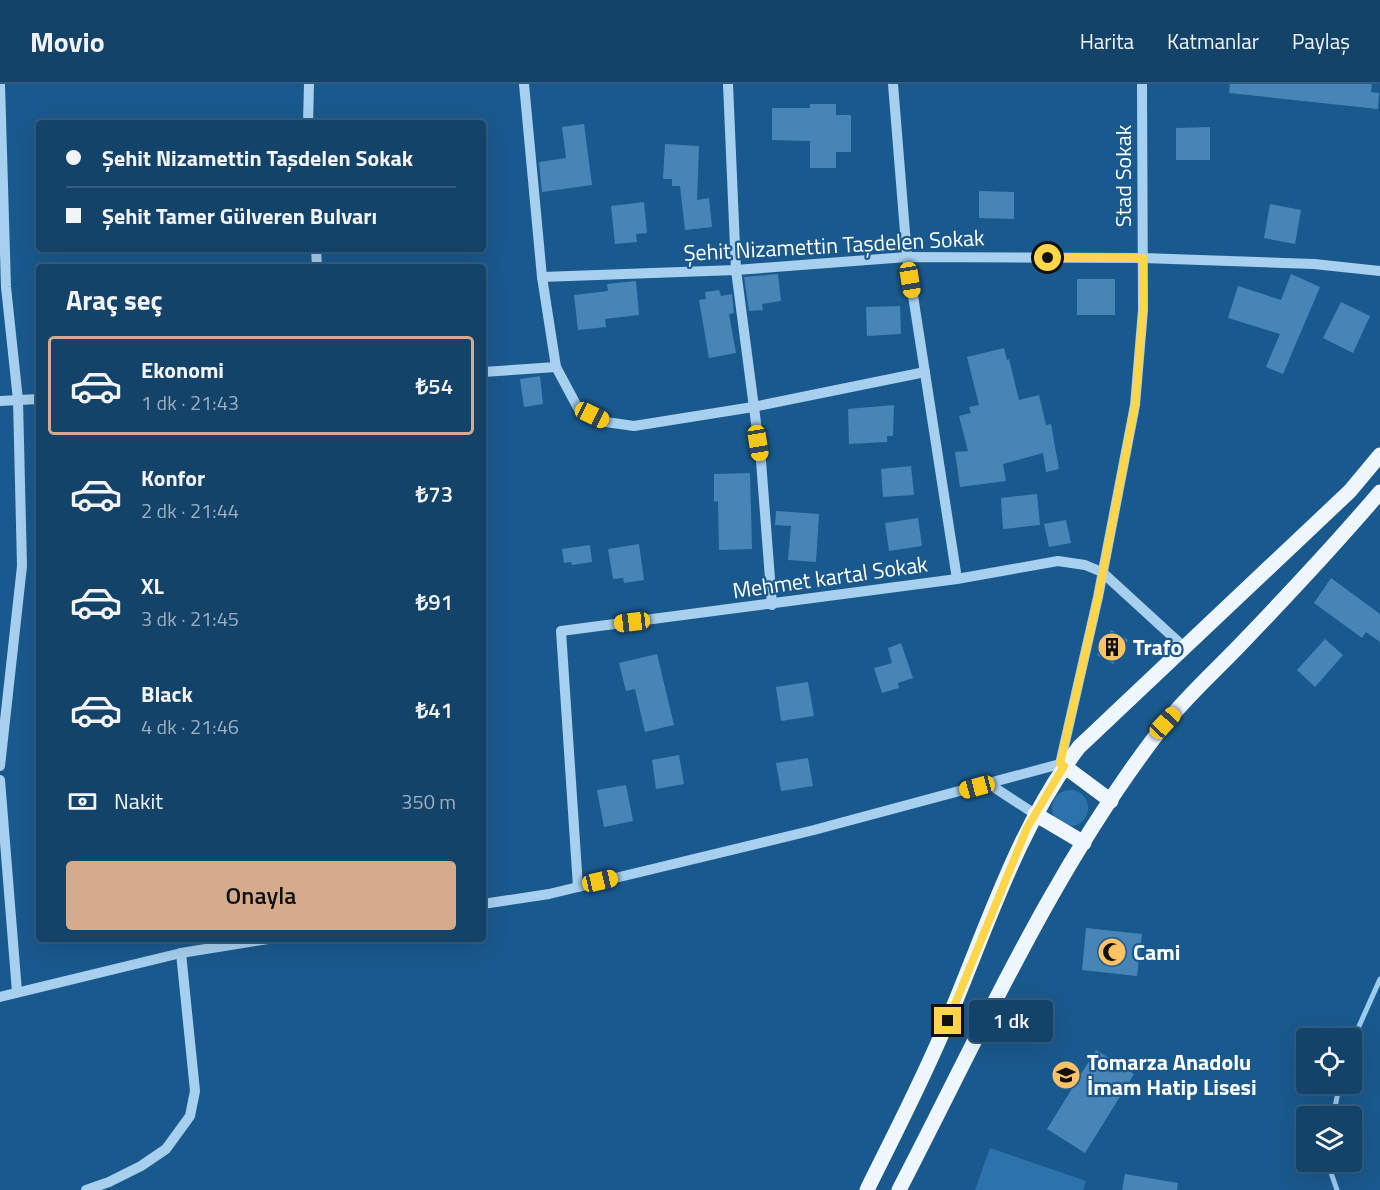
<!DOCTYPE html>
<html lang="tr">
<head>
<meta charset="utf-8">
<style>
  body { margin:0; font-family:"Titillium Web",sans-serif; background:#1d4a70; color:#f1f3f6; height:100vh; display:flex; flex-direction:column; font-size:22px; white-space:nowrap }
  * { box-sizing:border-box; margin:0 }
  p { font-size:20px; color:#9db0c1 }
  .icon { flex:none; width:33px; height:33px; fill:none; stroke:currentColor; stroke-width:2; stroke-linecap:round; stroke-linejoin:round }
  .map { position:relative; flex:1; overflow:hidden }
  .details { position:absolute; left:36px; top:180px; width:450px; height:678px; display:flex; flex-direction:column; background:#14436a; border-radius:6px; box-shadow:0 6px 24px #0002,0 0 0 2px #335c7e }
  .details>* { flex:none }
  .hud { position:absolute; left:36px; top:36px; width:450px; height:132px; border-radius:6px; box-shadow:0 6px 24px #0002,0 0 0 2px #335c7e; display:grid; align-content:center; height:132px; padding:0 30px; background:#14436a }
  .controls { position:absolute; left:1296px; top:944px; display:grid; gap:12px }
  .controls a { display:grid; place-items:center; width:66px; height:66px; border-radius:6px; background:#14436a; box-shadow:0 6px 24px #0002,0 0 0 2px #335c7e; font-size:30px }
  .end { position:absolute; width:27px; height:27px; margin:-14px; border:8px solid #ffd54a; background:#111; box-shadow:0 0 0 3px #111 }
  .from { border-radius:50% }
  .bubble { position:absolute; height:42px; border-radius:6px; background:#14436a; box-shadow:0 6px 24px #0002,0 0 0 2px #335c7e; font-size:20px; font-weight:600; line-height:42px; text-align:center }
  .car { position:absolute; width:18px; height:36px; margin:-18px -9px; border-radius:8px; box-shadow:0 0 4px 2px #0007; background:linear-gradient(#f5c518 24%,#345 0 40%,#f5c518 0 76%,#345 0 86%,#f5c518 0) }
  .hud b { display:flex; align-items:center; gap:21px; height:57px; font-size:22px }
  .hud b+b { border-top:2px solid #335c7e }
  .hud i { width:15px; height:15px; background:#f1f3f6 }
  ul { padding:0; list-style:none }
  li { display:flex; align-items:center; gap:18px; height:99px; margin:0 12px 9px; padding:0 18px; border:3px solid transparent; border-radius:6px }
  li div { flex:1 }
  li b { display:block; font-size:22px }
  li em { font-style:normal; font-weight:600 }
  li.on { border-color:#d6ab8b }
  li>.icon { width:54px; height:54px; stroke-width:1.5 }
  h2 { padding:0 30px; font-size:27px; line-height:72px }
  .pay { display:flex; align-items:center; gap:15px; height:66px; padding:0 30px; font-size:22px }
  .pay p { margin-inline-start:auto }
  .action { display:flex; gap:12px; margin-top:auto; padding:12px 30px }
  .action a { flex:1; height:69px; border-radius:6px; background:#d6ab8b; color:#111; font-size:24px; font-weight:600; line-height:69px; text-align:center }
  header { display:flex; align-items:center; gap:36px; box-sizing:border-box; height:84px; padding:0 30px; background:#14436a; border-bottom:2px solid #335c7e }
  header strong { font-size:28px }
  nav { display:flex; gap:33px; margin-inline-start:auto; font-size:21px }
  .map>svg:first-child { display:block }
</style>
</head>
<body>
<header>
<strong>Movio</strong>
<nav><a>Harita</a><a>Katmanlar</a><a>Paylaş</a></nav>
</header>
<div class="map">
<svg width="1380" height="1106" viewBox="0 0 1380 1106">
  <rect width="100%" height="100%" fill="#1a598d"/>
  <g fill="#2d73ab">
    <circle cx="1070" cy="724" r="18"/>
    <polygon points="990,1064 1086,1097 1083,1106 975,1106"/>
  </g>
  <g fill="none" stroke-linecap="round" stroke-linejoin="round">
    <g stroke="#9acbf0" stroke-width="5">
      <polyline points="1352,958 1380,895"/>
      <polyline points="1333,1032 1340,999"/>
      <polyline points="1327,1077 1337,1106"/>
    </g>
  </g>
  <g fill="#4785b7">
    <polygon points="1230,0 1372,0 1371,8 1379,9 1378,25 1229,9"/>
    <polygon points="810,20 836,20 836,31 851,31 851,68 836,68 836,84 810,84 810,57 772,56 772,24 810,24"/>
    <polygon points="584,40 592,101 542,108 539,78 566,74 562,43"/>
    <polygon points="1210,43 1210,76 1176,76 1176,44"/>
    <polygon points="665,60 699,62 697,116 709,114 712,143 685,146 680,102 672,102 672,95 663,95"/>
    <polygon points="979,107 1014,108 1014,135 979,134"/>
    <polygon points="644,118 647,149 636,150 637,158 615,160 611,122"/>
    <polygon points="1270,120 1301,126 1295,160 1264,154"/>
    <polygon points="778,190 781,217 762,220 763,226 749,227 744,193"/>
    <polygon points="1291,190 1320,203 1283,290 1266,283 1280,250 1228,234 1238,202 1281,216"/>
    <rect x="1077" y="195" width="38" height="36"/>
    <polygon points="636,197 639,231 605,235 606,243 578,246 574,211 608,207 607,200"/>
    <polygon points="719,206 721,212 732,210 734,229 729,230 736,269 709,274 699,216 706,215 705,208"/>
    <polygon points="1341,218 1370,232 1353,269 1323,254"/>
    <polygon points="900,222 901,250 867,252 866,223"/>
    <polygon points="1004,264 1007,276 1009,275 1019,316 1039,311 1046,341 1051,340 1059,385 1046,388 1043,369 1003,380 1006,397 960,403 955,368 968,367 959,332 971,329 969,323 979,321 967,273"/>
    <polygon points="540,292 543,320 524,323 520,295"/>
    <polygon points="894,321 893,352 887,352 887,358 849,360 848,325"/>
    <polygon points="911,382 914,411 883,413 881,385"/>
    <polygon points="750,389 752,465 719,466 718,417 714,418 714,390"/>
    <polygon points="1037,410 1040,441 1003,445 1001,414"/>
    <polygon points="776,427 819,430 816,478 788,476 791,442 775,441"/>
    <polygon points="918,434 922,462 889,467 885,439"/>
    <polygon points="1066,436 1071,459 1049,463 1044,440"/>
    <polygon points="639,460 644,496 624,499 623,494 613,495 608,465"/>
    <polygon points="590,461 592,478 572,481 571,478 564,479 562,465"/>
    <polygon points="1331,494 1380,530 1380,558 1366,548 1362,554 1314,519"/>
    <polygon points="1111,546 1128,556 1113,580 1097,571"/>
    <polygon points="1325,555 1343,571 1315,603 1297,586"/>
    <polygon points="901,559 913,594 898,599 899,604 882,609 874,584 892,579 888,564"/>
    <polygon points="657,570 674,641 645,648 635,605 626,607 619,579"/>
    <polygon points="808,598 814,632 781,637 776,603"/>
    <polygon points="679,671 684,700 656,705 652,676"/>
    <polygon points="808,674 813,702 781,707 776,679"/>
    <polygon points="626,701 633,737 604,743 597,706"/>
    <polygon points="1086,844 1142,850 1137,892 1082,886"/>
    <polygon points="1096,966 1134,990 1085,1069 1047,1045"/>
    <polygon points="1125,1090 1178,1099 1177,1106 1122,1106"/>
  </g>
  <g fill="none" stroke-linecap="round" stroke-linejoin="round">
    <g stroke="#a7cfee" stroke-width="10">
      <polyline points="524,0 542,193 556,283 578,324 606,338 634,342 753,323 925,288"/>
      <polyline points="728,0 736,186 761,377 772,521"/>
      <polyline points="893,0 907,173 957,495"/>
      <polyline points="308,39 309,0"/>
      <polyline points="316,165 317,183"/>
      <polyline points="542,193 736,186 907,173 1143,174 1314,180 1380,187"/>
      <polyline points="483,288 556,283"/>
      <polyline points="0,317 39,315"/>
      <polyline points="1060,680 1098,513 1135,321 1143,226 1142,0"/>
      <polyline points="0,682 22,482 18,316 6,203 0,0"/>
      <polyline points="0,696 17,908"/>
      <polyline points="989,700 1035,730"/>
      <polyline points="578,803 561,547 957,495 1058,477 1085,481 1102,488 1185,564"/>
      <polyline points="483,820 549,810 814,746 1060,680 1064,682"/>
      <polyline points="0,913 181,869"/>
      <polyline points="86,1106 109,1098 141,1082 166,1065 190,1032 195,1007 181,869 268,855"/>
    </g>
    <g stroke="#eef6ff" stroke-width="15">
      <polyline points="1064,682 1111,717"/>
      <polyline points="1035,730 1084,759"/>
      <path d="M867 1106C895 1049 925 992 949 933 987 843 1019 741 1079 663L1350 407 1380 371"/>
      <path d="M899 1106C981 948 1054 782 1164 641 1186 613 1214 588 1239 562 1287 512 1335 461 1380 408"/>
    </g>
  </g>
  <g fill="none" stroke-linecap="round" stroke-linejoin="round">
    <polyline stroke="#ffd54a" stroke-width="8" points="948,937 1027,744 1064,682 1060,680 1098,513 1135,321 1143,226 1143,174 1048,174"/>
  </g>
  <defs>
    <g id="building-disc" transform="scale(1.5)"><circle r="9.5" fill="#ffc264" stroke="#1a598d"/><path d="M-4-6H4V6H1V3H-1V6H-4ZM-2.5-4.3h1.7v1.8h-1.7ZM.8-4.3h1.7v1.8H.8ZM-2.5-1h1.7V.8h-1.7ZM.8-1h1.7V.8H.8Z" fill="#111"/></g>
    <g id="mosque-disc" transform="scale(1.5)"><circle r="9.5" fill="#ffc264" stroke="#1a598d"/><path d="M3.5-4.9A6 6 0 1 0 3.5 4.9A5 5 0 1 1 3.5-4.9Z" fill="#111"/></g>
    <g id="school-disc" transform="scale(1.5)"><circle r="9.5" fill="#ffc264" stroke="#1a598d"/><path d="M0-5L7-2L0 1L-7-2ZM-4 1L0 2.5L4 1V4Q0 6-4 4Z" fill="#111"/></g>
  </defs>
  <g fill-rule="evenodd">
    <use href="#building-disc" x="1112" y="563"/>
    <use href="#mosque-disc" x="1112" y="868"/>
    <use href="#school-disc" x="1066" y="991"/>
  </g>
  <g text-anchor="middle" dominant-baseline="central" stroke-width="4.5" stroke-linejoin="round" paint-order="stroke">
    <g font-size="22" fill="#fff" stroke="#1a598d">
      <text transform="translate(1123 92) rotate(-90)">Stad Sokak</text>
      <text transform="translate(834 161) rotate(-3)">Şehit Nizamettin Taşdelen Sokak</text>
      <text transform="translate(830 493) rotate(-8)">Mehmet kartal Sokak</text>
    </g>
    <g font-size="22" font-weight="bold" fill="#fff" stroke="#1a598d" text-anchor="start">
      <text x="1133" y="563">Trafo</text>
      <text x="1133" y="868">Cami</text>
      <text x="1087" y="978">Tomarza Anadolu<tspan x="1087" dy="25">İmam Hatip Lisesi</tspan></text>
    </g>
  </g>
</svg>
<div class="controls">
<a><svg class="icon" aria-label="locate" viewBox="0 0 24 24"><circle cx="12" cy="12" r="6"/><path d="M12 2v4M12 18v4M2 12h4M18 12h4"/></svg></a>
<a><svg class="icon" aria-label="layers" viewBox="0 0 24 24"><path d="M12 4l9 5-9 5-9-5zM3 14l9 5 9-5"/></svg></a>
</div>
<i class="end from" style="left:1048px;top:174px"></i>
<i class="end" style="left:948px;top:937px"></i>
<div class="bubble" style="left:969px;top:916px;width:84px">1 dk</div>
<i class="car" style="left:910px;top:196px;rotate:171deg"></i>
<i class="car" style="left:592px;top:331px;rotate:116deg"></i>
<i class="car" style="left:758px;top:359px;rotate:171deg"></i>
<i class="car" style="left:632px;top:538px;rotate:263deg"></i>
<i class="car" style="left:1165px;top:639px;rotate:43deg"></i>
<i class="car" style="left:977px;top:703px;rotate:255deg"></i>
<i class="car" style="left:600px;top:797px;rotate:77deg"></i>
<div class="hud">
<b><i class="from"></i>Şehit Nizamettin Taşdelen Sokak</b>
<b><i></i>Şehit Tamer Gülveren Bulvarı</b>
</div>
<section class="details">
<h2>Araç seç</h2>
<ul>
<li class="on"><svg class="icon" aria-label="car" viewBox="0 0 24 24"><path d="M5 17H2v-5l4-1 3-4h7l3 4 3 1v5h-3M9 17h6M6 11h13"/><circle cx="7" cy="17" r="2"/><circle cx="17" cy="17" r="2"/></svg><div><b>Ekonomi</b><p>1 dk · 21:43</p></div><em>₺54</em></li>
<li><svg class="icon" aria-label="car" viewBox="0 0 24 24"><path d="M5 17H2v-5l4-1 3-4h7l3 4 3 1v5h-3M9 17h6M6 11h13"/><circle cx="7" cy="17" r="2"/><circle cx="17" cy="17" r="2"/></svg><div><b>Konfor</b><p>2 dk · 21:44</p></div><em>₺73</em></li>
<li><svg class="icon" aria-label="car" viewBox="0 0 24 24"><path d="M5 17H2v-5l4-1 3-4h7l3 4 3 1v5h-3M9 17h6M6 11h13"/><circle cx="7" cy="17" r="2"/><circle cx="17" cy="17" r="2"/></svg><div><b>XL</b><p>3 dk · 21:45</p></div><em>₺91</em></li>
<li><svg class="icon" aria-label="car" viewBox="0 0 24 24"><path d="M5 17H2v-5l4-1 3-4h7l3 4 3 1v5h-3M9 17h6M6 11h13"/><circle cx="7" cy="17" r="2"/><circle cx="17" cy="17" r="2"/></svg><div><b>Black</b><p>4 dk · 21:46</p></div><em>₺41</em></li>
</ul>
<div class="pay"><svg class="icon" aria-label="cash" viewBox="0 0 24 24"><path d="M3 7h18v10H3z"/><circle cx="12" cy="12" r="2"/></svg>Nakit<p>350 m</p></div>
<div class="action"><a>Onayla</a></div>
</section>
</div>
</body>
</html>
